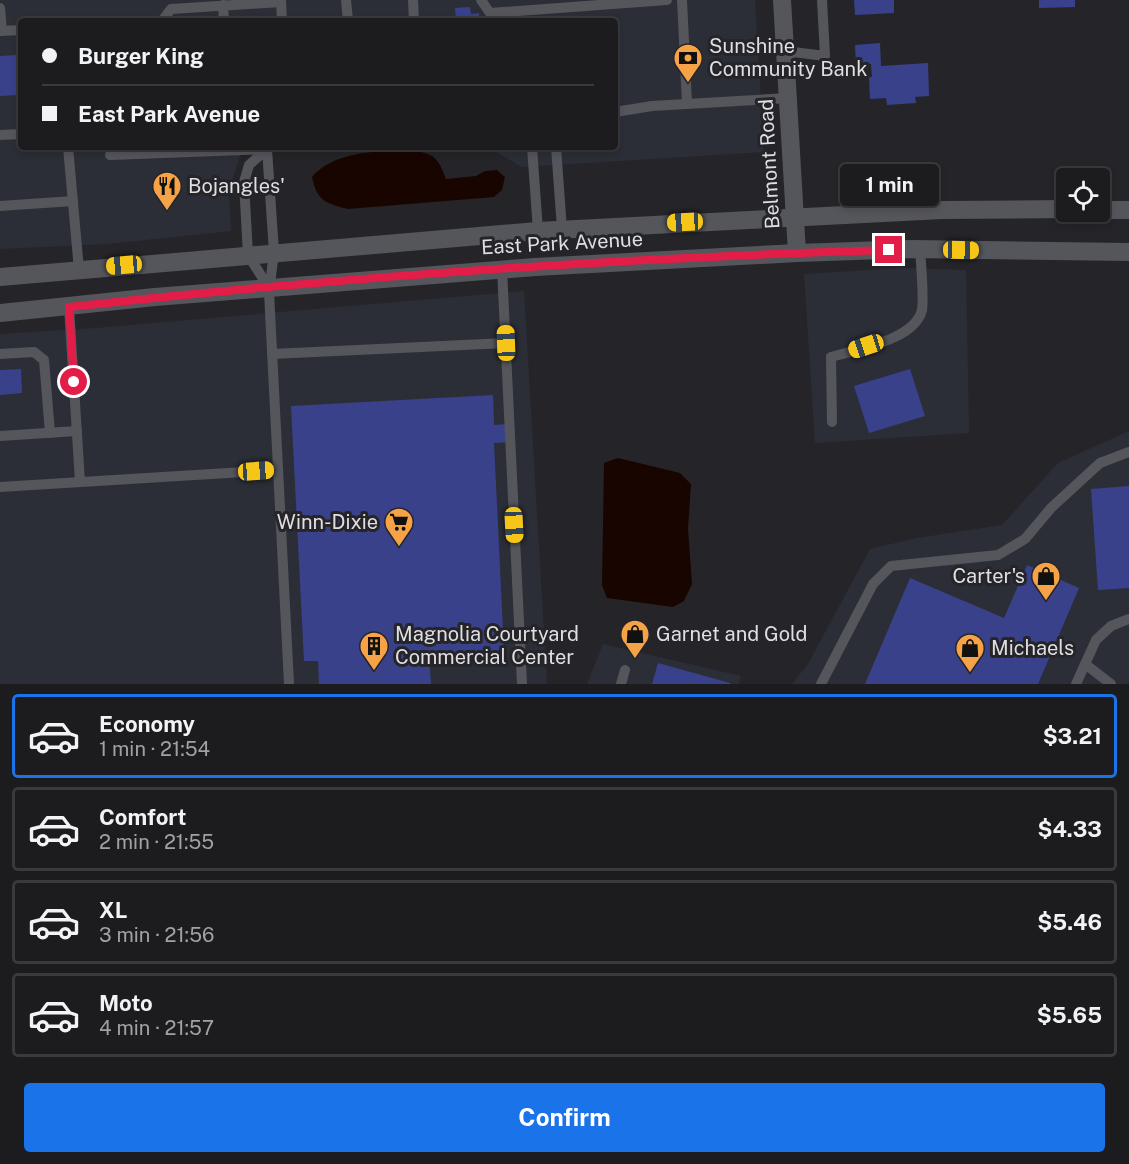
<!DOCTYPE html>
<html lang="en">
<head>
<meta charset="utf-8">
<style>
  body { margin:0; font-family:"Public Sans",sans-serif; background:#252528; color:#f1f3f6; height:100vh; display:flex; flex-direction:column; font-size:22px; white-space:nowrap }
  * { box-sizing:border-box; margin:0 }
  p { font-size:20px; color:#a0a1a4 }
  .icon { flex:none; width:33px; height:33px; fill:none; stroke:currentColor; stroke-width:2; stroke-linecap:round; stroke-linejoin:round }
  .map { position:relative; height:684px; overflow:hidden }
  .details { display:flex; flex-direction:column; background:#1c1c1f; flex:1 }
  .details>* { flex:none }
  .guide { position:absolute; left:18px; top:18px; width:600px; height:132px; border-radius:6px; box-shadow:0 3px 9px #0003,0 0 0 2px #3a3a3d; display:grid; align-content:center; height:132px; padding:0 24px; background:#1c1c1f }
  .fabs { position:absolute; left:1056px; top:168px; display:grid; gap:12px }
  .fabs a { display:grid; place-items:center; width:54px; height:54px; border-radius:6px; background:#1c1c1f; box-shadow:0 3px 9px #0003,0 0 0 2px #3a3a3d; font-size:30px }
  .end { position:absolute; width:27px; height:27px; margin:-14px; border:8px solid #e11d48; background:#fff; box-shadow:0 0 0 3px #fff }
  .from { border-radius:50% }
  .bubble { position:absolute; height:42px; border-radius:6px; background:#1c1c1f; box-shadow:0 3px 9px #0003,0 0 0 2px #3a3a3d; font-size:20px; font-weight:700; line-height:42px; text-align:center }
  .car { position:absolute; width:18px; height:36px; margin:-18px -9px; border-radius:8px; box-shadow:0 0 4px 2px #0007; background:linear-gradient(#f5c518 24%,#345 0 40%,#f5c518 0 76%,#345 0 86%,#f5c518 0) }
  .guide b { display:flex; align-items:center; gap:21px; height:57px; font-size:22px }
  .guide b+b { border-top:2px solid #3a3a3d }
  .guide i { width:15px; height:15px; background:#f1f3f6 }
  ul { padding:10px 0 0; list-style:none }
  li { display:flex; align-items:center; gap:18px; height:84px; margin:0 12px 9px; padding:0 12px; border:3px solid #3a3a3d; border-radius:6px }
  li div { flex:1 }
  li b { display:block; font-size:22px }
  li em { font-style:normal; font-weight:700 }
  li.selected { border-color:#1a73e8 }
  li>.icon { width:54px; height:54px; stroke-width:1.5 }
  .button { display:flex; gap:12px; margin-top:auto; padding:12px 24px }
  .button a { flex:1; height:69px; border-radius:6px; background:#1a73e8; color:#fff; font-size:24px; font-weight:700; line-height:69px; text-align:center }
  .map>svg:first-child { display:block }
</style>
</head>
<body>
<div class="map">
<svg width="1129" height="684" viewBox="0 0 1129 684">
  <rect width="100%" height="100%" fill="#252529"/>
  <g fill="#2c2e37">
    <polygon points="0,0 755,0 764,152 522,167 488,147 615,147 615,21 21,21 21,147 243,147 229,190 231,231 107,244 0,249"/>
    <polygon points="901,268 966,270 969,433 815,443 804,274"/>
    <polygon points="524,291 547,684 0,684 0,334 96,328"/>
    <polygon points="1129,431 1129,684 792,684 808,664 870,549 917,538 1002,525 1058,463"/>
    <polygon points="603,644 741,676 739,684 587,684"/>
  </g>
  <g fill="#180500">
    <path d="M406 150C432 153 437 154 446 179L476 176 485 171 497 170 505 177 502 190 494 197 348 209C325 203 317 201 312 177 333 152 375 151 406 150Z"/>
    <polygon points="618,458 680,473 691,484 688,529 692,584 684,601 673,607 607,598 602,585 604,463"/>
  </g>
  <g fill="#39418b">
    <polygon points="854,0 894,0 894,13 855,15"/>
    <polygon points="1039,0 1075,0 1075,7 1039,8"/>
    <polygon points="470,7 471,14 479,13 479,21 456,21 455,8"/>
    <polygon points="617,26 619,58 615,58 615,27"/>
    <polygon points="880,43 881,66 928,63 929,96 915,97 916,103 887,105 886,98 870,99 869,77 872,77 871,64 856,65 855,45"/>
    <polygon points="18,55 20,95 0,96 0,56"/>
    <polygon points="21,369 22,393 0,395 0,370"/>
    <polygon points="910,369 925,416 869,433 854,386"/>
    <polygon points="493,395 494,425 508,424 509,442 494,443 504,651 429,655 431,684 319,684 318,661 304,661 291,406"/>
    <polygon points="1129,486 1129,588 1098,590 1091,489"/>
    <polygon points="1027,565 1079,588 1038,684 865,684 910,578 1004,618"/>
    <polygon points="658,663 730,683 730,684 652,684"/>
  </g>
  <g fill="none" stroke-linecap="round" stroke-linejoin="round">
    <g stroke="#55565b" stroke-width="10">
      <polyline points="281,0 282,21"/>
      <polyline points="346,0 348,21"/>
      <polyline points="413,0 414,21"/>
      <polyline points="481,0 490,13 667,0"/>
      <polyline points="682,0 687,104"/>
      <polyline points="223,5 224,21"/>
      <polyline points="0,8 2,31"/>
      <polyline points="162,21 171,9 281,2"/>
      <polyline points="0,31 21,30"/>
      <polyline points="785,51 825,56 822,0"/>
      <polyline points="615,112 652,106 788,98"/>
      <polyline points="0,135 21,134"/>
      <polyline points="68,147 79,270"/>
      <polyline points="532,147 538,231"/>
      <polyline points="556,147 562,229"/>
      <polyline points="268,148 249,165 244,182 248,255 269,288"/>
      <polyline points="267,149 274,252 269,292 289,684"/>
      <polyline points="110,155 267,149"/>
      <polyline points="0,206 73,201"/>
      <polyline points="502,269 522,684"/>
      <polyline points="69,307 80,482"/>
      <polyline points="0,354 34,352 44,360 50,433"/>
      <polyline points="272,354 506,343"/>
      <path d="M832 422 831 357C857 349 915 340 922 310 924 297 921 264 920 249"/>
      <polyline points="0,436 77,431"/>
      <polyline points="0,487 278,470"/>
      <polyline points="1085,664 1111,684"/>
      <polyline points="621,684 625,670"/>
      <polyline points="821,684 873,584 891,566 998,555 1025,539 1051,508 1100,463 1129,452"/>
      <polyline points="1076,684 1096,640 1111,626 1129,619"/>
    </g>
    <polyline stroke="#55565b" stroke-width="18" points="782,0 797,253"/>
    <g stroke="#55565b" stroke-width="18">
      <polyline points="1100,210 1129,210"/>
      <polyline points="0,277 538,231 942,210 1066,209"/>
      <polyline points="0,313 155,297 535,267 797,253 912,249 1129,252"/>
    </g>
  </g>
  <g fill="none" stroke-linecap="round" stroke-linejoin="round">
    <path stroke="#e11d48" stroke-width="8" d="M74 382 69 307C341 277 615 258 889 250"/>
  </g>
  <defs>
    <g id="bank-pin" transform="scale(1.5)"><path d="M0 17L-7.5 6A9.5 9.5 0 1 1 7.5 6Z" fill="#f6a247" stroke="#252529"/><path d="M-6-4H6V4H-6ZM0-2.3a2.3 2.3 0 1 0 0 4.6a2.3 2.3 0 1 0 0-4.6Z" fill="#111"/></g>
    <g id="restaurant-pin" transform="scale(1.5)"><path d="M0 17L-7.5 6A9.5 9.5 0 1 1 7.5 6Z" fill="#f6a247" stroke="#252529"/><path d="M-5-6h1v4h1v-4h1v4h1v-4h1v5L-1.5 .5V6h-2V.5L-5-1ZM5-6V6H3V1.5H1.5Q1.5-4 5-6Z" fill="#111"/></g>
    <g id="supermarket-pin" transform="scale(1.5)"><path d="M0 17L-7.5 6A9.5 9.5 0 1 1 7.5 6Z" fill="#f6a247" stroke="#252529"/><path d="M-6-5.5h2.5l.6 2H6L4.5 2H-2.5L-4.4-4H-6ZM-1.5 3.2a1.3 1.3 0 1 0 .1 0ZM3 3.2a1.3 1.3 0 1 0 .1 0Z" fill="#111"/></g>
    <g id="shop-pin" transform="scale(1.5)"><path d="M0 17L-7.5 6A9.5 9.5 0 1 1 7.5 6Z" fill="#f6a247" stroke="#252529"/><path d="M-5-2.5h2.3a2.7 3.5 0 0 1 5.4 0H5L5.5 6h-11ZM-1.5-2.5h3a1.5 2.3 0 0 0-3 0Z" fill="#111"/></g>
    <g id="building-pin" transform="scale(1.5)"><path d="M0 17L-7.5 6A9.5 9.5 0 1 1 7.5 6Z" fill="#f6a247" stroke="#252529"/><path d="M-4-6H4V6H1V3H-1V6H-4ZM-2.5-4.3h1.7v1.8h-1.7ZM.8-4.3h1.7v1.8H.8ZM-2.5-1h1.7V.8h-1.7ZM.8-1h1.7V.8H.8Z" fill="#111"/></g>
  </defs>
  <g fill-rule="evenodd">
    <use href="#bank-pin" x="688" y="58"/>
    <use href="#restaurant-pin" x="167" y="186"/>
    <use href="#supermarket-pin" x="399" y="522"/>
    <use href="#shop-pin" x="1046" y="576"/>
    <use href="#shop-pin" x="635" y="634"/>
    <use href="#building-pin" x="374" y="646"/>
    <use href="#shop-pin" x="970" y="648"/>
  </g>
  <g text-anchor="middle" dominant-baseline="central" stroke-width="6" stroke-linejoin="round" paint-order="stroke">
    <g font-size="20" fill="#dfdfe2" stroke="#252529" text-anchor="start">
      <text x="709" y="46">Sunshine<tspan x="709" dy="23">Community Bank</tspan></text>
      <text x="188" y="186">Bojangles'</text>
      <text x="378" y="522" text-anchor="end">Winn-Dixie</text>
      <text x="1025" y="576" text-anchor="end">Carter's</text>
      <text x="395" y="634">Magnolia Courtyard<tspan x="395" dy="23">Commercial Center</tspan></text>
      <text x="656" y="634">Garnet and Gold</text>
      <text x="991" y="648">Michaels</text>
    </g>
    <g font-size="20" fill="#dfdfe2" stroke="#252529">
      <text transform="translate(769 164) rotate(-93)">Belmont Road</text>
      <text transform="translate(562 243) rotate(-3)">East Park Avenue</text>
    </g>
  </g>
</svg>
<div class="fabs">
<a><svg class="icon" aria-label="locate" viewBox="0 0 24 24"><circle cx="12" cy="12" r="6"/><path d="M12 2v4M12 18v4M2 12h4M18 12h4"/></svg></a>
</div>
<i class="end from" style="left:74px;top:382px"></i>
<i class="end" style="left:889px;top:250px"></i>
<div class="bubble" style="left:840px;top:164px;width:99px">1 min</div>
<i class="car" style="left:685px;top:222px;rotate:267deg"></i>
<i class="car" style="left:961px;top:250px;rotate:91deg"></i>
<i class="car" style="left:124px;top:265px;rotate:265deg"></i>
<i class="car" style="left:506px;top:343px;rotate:358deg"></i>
<i class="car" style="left:866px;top:346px;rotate:252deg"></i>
<i class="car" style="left:256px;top:471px;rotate:86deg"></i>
<i class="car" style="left:514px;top:525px;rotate:177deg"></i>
<div class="guide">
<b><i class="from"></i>Burger King</b>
<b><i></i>East Park Avenue</b>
</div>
</div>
<section class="details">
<ul>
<li class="selected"><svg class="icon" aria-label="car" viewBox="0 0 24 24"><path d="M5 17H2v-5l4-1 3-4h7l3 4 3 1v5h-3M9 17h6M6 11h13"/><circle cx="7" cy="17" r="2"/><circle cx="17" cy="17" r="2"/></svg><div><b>Economy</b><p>1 min · 21:54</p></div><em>$3.21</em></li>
<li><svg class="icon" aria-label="car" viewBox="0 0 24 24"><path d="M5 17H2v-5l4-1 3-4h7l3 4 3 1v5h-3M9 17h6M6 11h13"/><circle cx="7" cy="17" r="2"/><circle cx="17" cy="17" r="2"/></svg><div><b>Comfort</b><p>2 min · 21:55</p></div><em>$4.33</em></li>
<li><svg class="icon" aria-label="car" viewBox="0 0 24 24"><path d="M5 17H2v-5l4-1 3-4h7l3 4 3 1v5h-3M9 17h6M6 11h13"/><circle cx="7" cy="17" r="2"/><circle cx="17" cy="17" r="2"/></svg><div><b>XL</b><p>3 min · 21:56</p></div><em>$5.46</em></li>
<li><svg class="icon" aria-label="car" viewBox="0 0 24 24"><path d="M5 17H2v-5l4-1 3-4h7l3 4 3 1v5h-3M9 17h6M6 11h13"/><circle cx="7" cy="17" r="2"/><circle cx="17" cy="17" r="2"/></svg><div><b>Moto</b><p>4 min · 21:57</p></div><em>$5.65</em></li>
</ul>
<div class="button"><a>Confirm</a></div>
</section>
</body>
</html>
